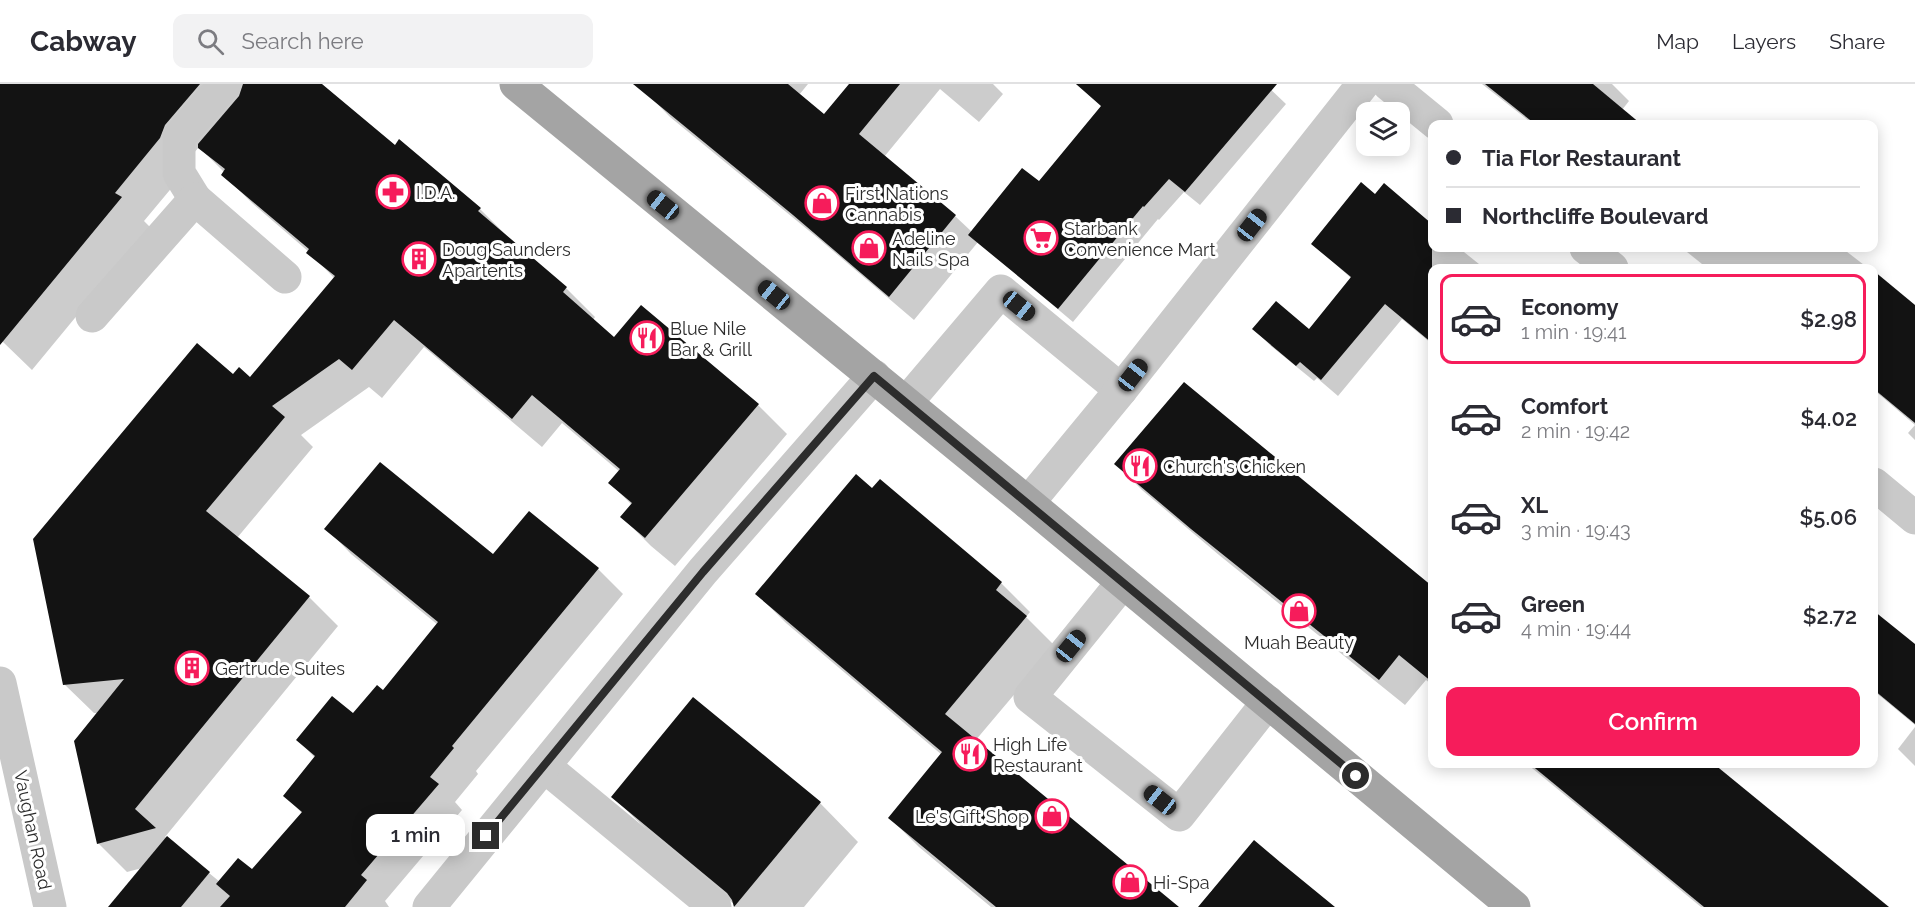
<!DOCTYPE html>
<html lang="en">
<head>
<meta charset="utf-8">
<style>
  body { margin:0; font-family:Raleway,sans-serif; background:#f2f2f3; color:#2b2b33; height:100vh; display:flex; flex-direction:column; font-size:22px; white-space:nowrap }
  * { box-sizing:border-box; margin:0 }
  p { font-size:20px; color:#7c7c81 }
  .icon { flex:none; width:33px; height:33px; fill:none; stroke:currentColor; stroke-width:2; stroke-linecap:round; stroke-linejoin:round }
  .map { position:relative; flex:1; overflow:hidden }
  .details { position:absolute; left:1428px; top:180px; width:450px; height:504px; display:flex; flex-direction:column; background:#fff; border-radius:12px; box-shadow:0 3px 15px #0003 }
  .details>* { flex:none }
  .top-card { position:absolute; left:1428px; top:36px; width:450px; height:132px; border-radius:12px; box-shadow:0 3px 15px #0003; display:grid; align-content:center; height:132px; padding:0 18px; background:#fff }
  .buttons { position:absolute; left:1356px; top:18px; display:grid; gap:12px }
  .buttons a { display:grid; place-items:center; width:54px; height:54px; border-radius:12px; background:#fff; box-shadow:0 3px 15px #0003; font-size:30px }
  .end { position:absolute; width:27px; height:27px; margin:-14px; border:8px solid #2c2c2c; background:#fff; box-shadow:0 0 0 3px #fff }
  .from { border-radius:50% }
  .bubble { position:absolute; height:42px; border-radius:12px; background:#fff; box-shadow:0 3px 15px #0003; font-size:20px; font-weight:600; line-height:42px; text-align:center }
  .car { position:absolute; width:18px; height:36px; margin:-18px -9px; border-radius:8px; box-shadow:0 0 4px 2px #0007; background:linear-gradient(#222 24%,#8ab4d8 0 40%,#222 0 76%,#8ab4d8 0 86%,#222 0) }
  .top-card b { display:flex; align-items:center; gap:21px; height:57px; font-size:22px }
  .top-card b+b { border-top:2px solid #e1e1e2 }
  .top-card i { width:15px; height:15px; background:#2b2b33 }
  ul { padding:10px 0 0; list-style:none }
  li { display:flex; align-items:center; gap:18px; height:90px; margin:0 12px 9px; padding:0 6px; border:3px solid transparent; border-radius:12px }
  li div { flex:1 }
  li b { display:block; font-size:22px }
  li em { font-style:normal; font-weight:600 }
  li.current { border-color:#f61c5b }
  li>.icon { width:54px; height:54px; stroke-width:1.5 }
  .button { display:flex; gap:12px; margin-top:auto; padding:12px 18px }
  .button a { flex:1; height:69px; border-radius:12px; background:#f61c5b; color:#fff; font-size:24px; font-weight:600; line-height:69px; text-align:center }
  header { display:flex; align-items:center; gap:36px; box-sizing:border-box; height:84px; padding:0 30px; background:#fff; border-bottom:2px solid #e1e1e2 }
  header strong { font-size:28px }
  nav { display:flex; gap:33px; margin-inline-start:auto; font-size:21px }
  .search { width:420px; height:54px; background:#f2f2f3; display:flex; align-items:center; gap:15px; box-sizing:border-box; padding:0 21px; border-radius:12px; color:#7c7c81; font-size:22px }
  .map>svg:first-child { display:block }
</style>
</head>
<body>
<header>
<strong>Cabway</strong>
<div class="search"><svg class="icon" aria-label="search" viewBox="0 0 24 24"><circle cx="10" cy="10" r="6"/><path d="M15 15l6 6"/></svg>Search here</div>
<nav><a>Map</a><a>Layers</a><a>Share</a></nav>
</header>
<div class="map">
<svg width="1915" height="823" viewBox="0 0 1915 823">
  <rect width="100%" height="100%" fill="#fff"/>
  <g fill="#0003">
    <polygon points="0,0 320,0 395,63 480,125 509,154 566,204 595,233 593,236 614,255 758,321 787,350 675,482 651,462 622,433 632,421 610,399 620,388 562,339 542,363 424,263 382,314 369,303 301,351 313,363 237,454 309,513 338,542 165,753 220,798 253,787 302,729 285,712 315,674 298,656 354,632 383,608 438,541 351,470 327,445 493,472 529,429 598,485 623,510 476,687 478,690 455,718 462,726 385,817 389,823 117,823 142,784 127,788 98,759 98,629 94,629 64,600 234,292 251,295 335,195 309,168 252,119 223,90 224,88 199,63 193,70 189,83 144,137 150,143 32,286 3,258 0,241"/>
    <polygon points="638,0 808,0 799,11 824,32 850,0 993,0 1003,10 979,38 940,5 884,73 955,132 972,148 1039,99 1103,23 1076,0 1265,0 1286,20 1200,121 1184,108 1159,136 1158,135 1073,238 978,158 914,236 819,155 670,33"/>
    <polygon points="1482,0 1612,0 1629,17 1622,26 1639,40 1533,40"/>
    <polygon points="1384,101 1432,142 1432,164 1459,164 1484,184 1432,184 1432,260 1402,235 1338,312 1317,294 1314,297 1271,262 1254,245 1309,247 1352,195 1313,160 1375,112"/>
    <polygon points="1682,164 1842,164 1868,184 1707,184"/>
    <polygon points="1874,189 1915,223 1915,356 1908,349 1915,341 1874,306"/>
    <polygon points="1184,300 1432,504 1432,601 1426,596 1405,621 1219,471 1142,406 1116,380"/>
    <polygon points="1001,499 1030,528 1026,533 1055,562 975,657 1177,823 991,823 919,763 890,734 942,671 786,539 757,510"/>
    <polygon points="1874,529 1915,562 1915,641 1874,607"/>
    <polygon points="1915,643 1915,682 1898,665"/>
    <polygon points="1527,680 1712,680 1886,823 1701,823"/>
    <polygon points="613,713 820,719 858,758 804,823 735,823 734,820 652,751"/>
  </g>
  <g fill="#131313">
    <polygon points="0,0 200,0 165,41 160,54 115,109 122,113 0,261"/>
    <polygon points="243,0 322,0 395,61 399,55 481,124 478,127 567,203 563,208 614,253 641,221 759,320 645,454 620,433 632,419 608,399 620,385 532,311 512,335 394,236 352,286 339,275 272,322 285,333 206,427 310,512 135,725 156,744 97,760 74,657 124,595 63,601 33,455 197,259 233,290 239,283 250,293 335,192 306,169 309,165 221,91 225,85 198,64 198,60 239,12"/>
    <polygon points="633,0 788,0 824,30 849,0 900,0 859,50 956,131 889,213 793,131"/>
    <polygon points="1076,0 1277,0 1185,108 1169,95 1144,123 1143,122 1058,225 968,151 1022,84 1039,97 1101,22"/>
    <polygon points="1485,0 1593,0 1641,40 1535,40"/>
    <polygon points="1361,98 1375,110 1384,99 1432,140 1432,259 1385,220 1321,296 1300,278 1296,282 1252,245 1276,217 1309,245 1351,193 1311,160"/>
    <polygon points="1874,187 1915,221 1915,339 1874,305"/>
    <polygon points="1184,298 1432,502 1432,598 1399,571 1379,596 1191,445 1114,380"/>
    <polygon points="380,378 493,470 529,427 599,484 452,662 454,664 430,693 439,700 361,791 367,796 345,823 220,823 230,812 216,800 238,774 252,785 302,728 283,712 315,672 296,656 332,612 353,629 377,601 383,606 438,538 324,445"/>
    <polygon points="856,390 872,404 880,395 1002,498 996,506 1027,532 945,630 1179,823 996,823 888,734 942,668 755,510"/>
    <polygon points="1874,527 1915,560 1915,640 1874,606"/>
    <polygon points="693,613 821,718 734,823 732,816 727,809 611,713"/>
    <polygon points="1530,680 1714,680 1889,823 1704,823"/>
    <polygon points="167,752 210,788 181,823 108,823"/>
    <polygon points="1254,756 1280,778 1335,823 1198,823"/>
  </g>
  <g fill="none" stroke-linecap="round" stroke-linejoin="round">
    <g stroke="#c9c9c9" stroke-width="33">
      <polyline points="1388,0 1437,40"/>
      <polyline points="195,115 179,89 179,53 225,0"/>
      <polyline points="1586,164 1612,184"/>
      <polyline points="92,232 195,115 285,193"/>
      <polyline points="906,319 1001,207 1121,306"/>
      <polyline points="1874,400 1915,434"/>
      <polyline points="1028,419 1121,306 1363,0"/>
      <polyline points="1123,498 1030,613 1179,731 1268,618"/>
      <polyline points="0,599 50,823"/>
      <polyline points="544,682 715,823"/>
      <polyline points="429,823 703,487 874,292"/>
    </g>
    <polyline stroke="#a4a4a4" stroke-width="33" points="516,0 1028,419 1514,823"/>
  </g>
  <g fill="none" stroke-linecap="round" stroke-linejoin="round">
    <polyline stroke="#2c2c2c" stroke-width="8" points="486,752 703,488 874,292 1356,692"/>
  </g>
  <defs>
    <g id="pharmacy-ring" transform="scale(1.725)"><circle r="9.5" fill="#fff" stroke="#f61c5b" stroke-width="1.5"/><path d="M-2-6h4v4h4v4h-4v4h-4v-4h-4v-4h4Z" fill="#f61c5b"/></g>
    <g id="shop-ring" transform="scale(1.725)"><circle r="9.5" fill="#fff" stroke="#f61c5b" stroke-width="1.5"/><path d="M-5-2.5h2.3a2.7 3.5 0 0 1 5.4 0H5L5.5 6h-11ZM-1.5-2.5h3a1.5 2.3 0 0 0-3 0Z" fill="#f61c5b"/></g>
    <g id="supermarket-ring" transform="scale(1.725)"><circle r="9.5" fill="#fff" stroke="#f61c5b" stroke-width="1.5"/><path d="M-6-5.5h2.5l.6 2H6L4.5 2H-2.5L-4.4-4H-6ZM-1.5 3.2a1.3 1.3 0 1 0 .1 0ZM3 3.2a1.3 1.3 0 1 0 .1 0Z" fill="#f61c5b"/></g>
    <g id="building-ring" transform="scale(1.725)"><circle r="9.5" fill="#fff" stroke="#f61c5b" stroke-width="1.5"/><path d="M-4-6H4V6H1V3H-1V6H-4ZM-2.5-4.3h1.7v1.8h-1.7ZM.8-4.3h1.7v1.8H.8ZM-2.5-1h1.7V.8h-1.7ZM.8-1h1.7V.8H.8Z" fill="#f61c5b"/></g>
    <g id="restaurant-ring" transform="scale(1.725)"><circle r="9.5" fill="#fff" stroke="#f61c5b" stroke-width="1.5"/><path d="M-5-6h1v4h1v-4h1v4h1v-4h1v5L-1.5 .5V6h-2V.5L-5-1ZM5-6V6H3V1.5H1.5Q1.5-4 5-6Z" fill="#f61c5b"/></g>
  </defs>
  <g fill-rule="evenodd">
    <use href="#pharmacy-ring" x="393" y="108"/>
    <use href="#shop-ring" x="822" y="119"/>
    <use href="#supermarket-ring" x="1041" y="154"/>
    <use href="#shop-ring" x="869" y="164"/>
    <use href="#building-ring" x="419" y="175"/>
    <use href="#restaurant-ring" x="647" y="254"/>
    <use href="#restaurant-ring" x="1140" y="382"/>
    <use href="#shop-ring" x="1299" y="527"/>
    <use href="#building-ring" x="192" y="584"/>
    <use href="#restaurant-ring" x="970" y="670"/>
    <use href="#shop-ring" x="1052" y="732"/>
    <use href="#shop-ring" x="1130" y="798"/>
  </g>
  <g text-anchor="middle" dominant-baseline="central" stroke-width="6" stroke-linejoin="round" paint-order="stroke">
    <g font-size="18" fill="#2c2c2c" stroke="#fff" text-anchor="start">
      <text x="416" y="108">I.D.A.</text>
      <text x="845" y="109">First Nations<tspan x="845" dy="21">Cannabis</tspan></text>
      <text x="1064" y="144">Starbank<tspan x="1064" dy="21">Convenience Mart</tspan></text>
      <text x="892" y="154">Adeline<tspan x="892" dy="21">Nails Spa</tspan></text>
      <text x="442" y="165">Doug Saunders<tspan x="442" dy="21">Apartents</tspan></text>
      <text x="670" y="244">Blue Nile<tspan x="670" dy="21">Bar &amp; Grill</tspan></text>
      <text x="1163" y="382">Church's Chicken</text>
      <text x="1299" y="558" text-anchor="middle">Muah Beauty</text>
      <text x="215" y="584">Gertrude Suites</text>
      <text x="993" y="660">High Life<tspan x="993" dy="21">Restaurant</tspan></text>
      <text x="1029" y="732" text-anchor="end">Le's Gift Shop</text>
      <text x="1153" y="798">Hi-Spa</text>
    </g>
    <g font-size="18" fill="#2c2c2c" stroke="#fff">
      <text transform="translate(33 746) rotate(78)">Vaughan Road</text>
    </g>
  </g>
</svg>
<div class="buttons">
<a><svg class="icon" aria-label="layers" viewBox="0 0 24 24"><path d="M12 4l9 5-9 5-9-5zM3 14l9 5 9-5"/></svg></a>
</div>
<i class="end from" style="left:1356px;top:692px"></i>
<i class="end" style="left:486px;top:752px"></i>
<div class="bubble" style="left:366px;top:730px;width:99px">1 min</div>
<i class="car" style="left:663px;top:121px;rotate:309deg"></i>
<i class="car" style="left:1252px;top:141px;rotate:38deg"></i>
<i class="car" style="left:774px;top:211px;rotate:309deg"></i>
<i class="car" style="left:1019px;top:222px;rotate:129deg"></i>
<i class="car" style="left:1133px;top:291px;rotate:38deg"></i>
<i class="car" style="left:1071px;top:562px;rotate:39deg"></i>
<i class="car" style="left:1160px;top:716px;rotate:308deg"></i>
<div class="top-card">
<b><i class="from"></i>Tia Flor Restaurant</b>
<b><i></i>Northcliffe Boulevard</b>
</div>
<section class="details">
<ul>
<li class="current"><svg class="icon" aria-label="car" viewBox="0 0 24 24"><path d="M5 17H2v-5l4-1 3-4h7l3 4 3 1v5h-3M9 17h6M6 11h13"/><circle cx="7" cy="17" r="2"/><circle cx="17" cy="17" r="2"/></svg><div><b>Economy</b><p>1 min · 19:41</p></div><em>$2.98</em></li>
<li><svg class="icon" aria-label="car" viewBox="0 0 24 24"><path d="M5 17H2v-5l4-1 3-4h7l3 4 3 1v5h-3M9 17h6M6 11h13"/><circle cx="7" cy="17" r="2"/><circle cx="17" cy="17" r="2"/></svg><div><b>Comfort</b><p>2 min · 19:42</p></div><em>$4.02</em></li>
<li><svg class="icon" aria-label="car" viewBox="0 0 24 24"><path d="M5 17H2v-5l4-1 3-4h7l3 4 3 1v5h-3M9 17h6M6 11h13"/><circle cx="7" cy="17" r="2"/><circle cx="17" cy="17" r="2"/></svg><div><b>XL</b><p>3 min · 19:43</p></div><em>$5.06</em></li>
<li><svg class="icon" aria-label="car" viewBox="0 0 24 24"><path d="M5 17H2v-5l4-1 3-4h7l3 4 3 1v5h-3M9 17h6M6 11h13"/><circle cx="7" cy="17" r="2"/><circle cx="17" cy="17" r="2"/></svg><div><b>Green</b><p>4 min · 19:44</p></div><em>$2.72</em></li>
</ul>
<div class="button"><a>Confirm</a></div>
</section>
</div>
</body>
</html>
